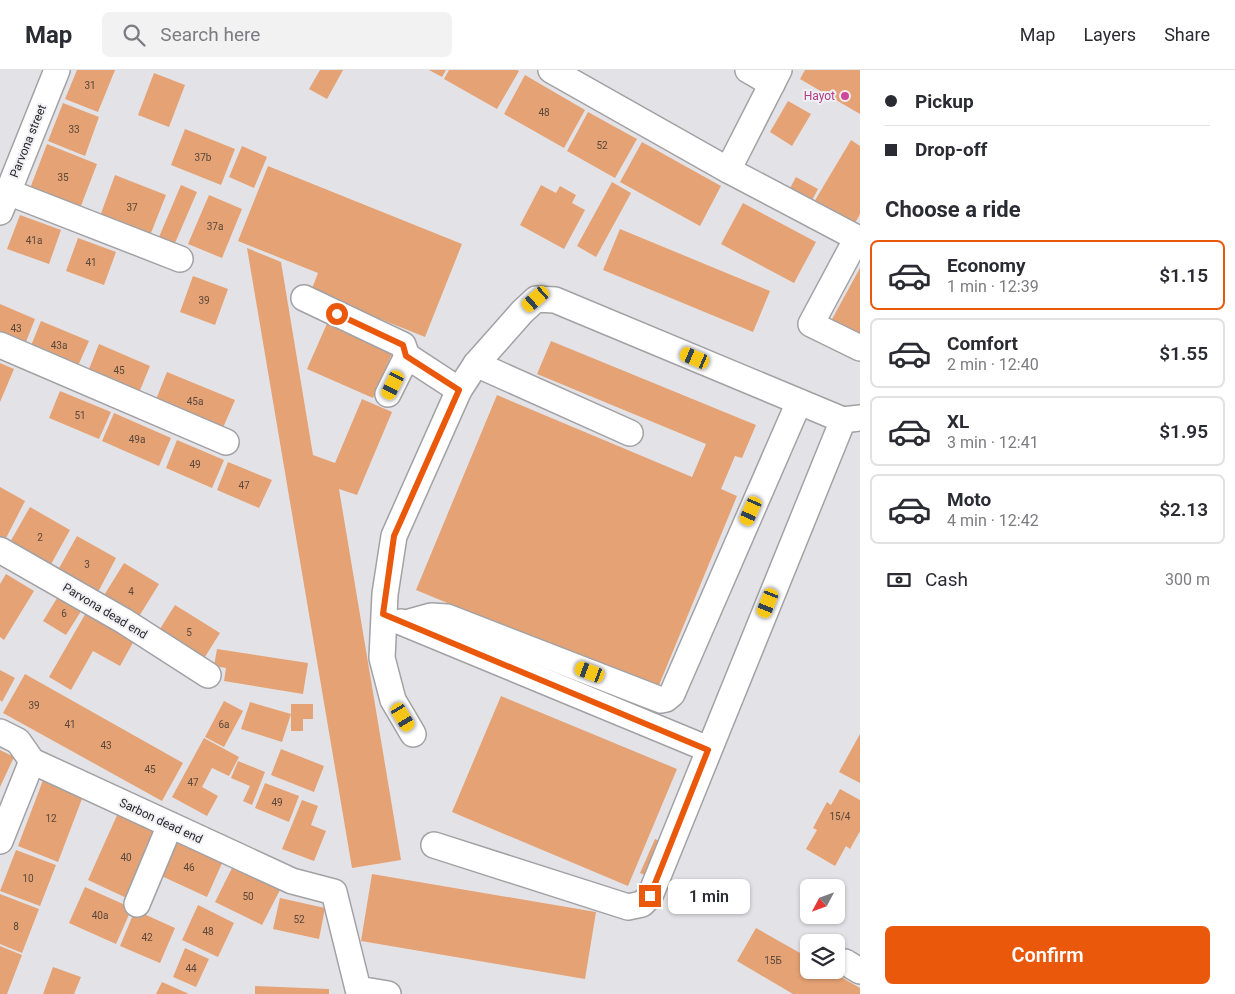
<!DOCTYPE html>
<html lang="en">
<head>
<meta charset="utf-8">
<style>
  body { margin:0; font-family:Roboto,sans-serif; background:#f2f2f3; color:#2b2b33; height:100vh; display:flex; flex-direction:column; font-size:19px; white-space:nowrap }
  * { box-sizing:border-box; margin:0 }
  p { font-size:16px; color:#7c7c81 }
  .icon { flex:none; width:28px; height:28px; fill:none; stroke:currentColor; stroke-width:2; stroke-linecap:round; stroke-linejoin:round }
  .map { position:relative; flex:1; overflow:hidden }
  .sheet { display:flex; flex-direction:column; background:#fff; width:375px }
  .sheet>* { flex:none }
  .hud { display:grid; align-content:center; height:110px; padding:0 25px; background:#fff }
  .needle { width:32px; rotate:229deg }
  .buttons { position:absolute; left:800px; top:809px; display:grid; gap:10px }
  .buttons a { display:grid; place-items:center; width:45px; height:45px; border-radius:8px; background:#fff; box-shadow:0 1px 4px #0004; font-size:25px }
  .end { position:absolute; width:22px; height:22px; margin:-11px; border:6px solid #ea580c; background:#fff; box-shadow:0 0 0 2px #fff }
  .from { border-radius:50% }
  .bubble { position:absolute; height:35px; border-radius:8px; background:#fff; box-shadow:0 1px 4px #0004; font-size:16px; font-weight:600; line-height:35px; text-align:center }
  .car { position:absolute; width:15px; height:30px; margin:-15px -8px; border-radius:6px; box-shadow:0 0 4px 1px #0007; background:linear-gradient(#f5c518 24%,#345 0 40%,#f5c518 0 76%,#345 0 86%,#f5c518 0) }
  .hud b { display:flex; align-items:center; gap:18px; height:48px; font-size:19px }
  .hud b+b { border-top:1px solid #e1e1e2 }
  .hud i { width:12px; height:12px; background:#2b2b33 }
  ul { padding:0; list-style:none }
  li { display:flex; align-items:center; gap:15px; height:70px; margin:0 10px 8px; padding:0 15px; border:2px solid #e1e1e2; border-radius:8px }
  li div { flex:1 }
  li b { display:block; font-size:19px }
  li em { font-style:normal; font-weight:600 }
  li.on { border-color:#ea580c }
  li>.icon { width:45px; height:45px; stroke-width:1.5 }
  h2 { padding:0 25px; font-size:22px; line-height:60px }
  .pay { display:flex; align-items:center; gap:12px; height:55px; padding:0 25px; font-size:19px }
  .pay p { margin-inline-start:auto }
  .cta { display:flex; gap:10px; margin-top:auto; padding:10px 25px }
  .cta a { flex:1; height:58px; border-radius:8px; background:#ea580c; color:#fff; font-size:20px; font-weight:600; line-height:58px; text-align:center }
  header { display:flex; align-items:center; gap:30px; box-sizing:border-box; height:70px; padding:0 25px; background:#fff; border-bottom:1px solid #e1e1e2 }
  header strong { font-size:24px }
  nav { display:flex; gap:28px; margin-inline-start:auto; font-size:18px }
  .search { width:350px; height:45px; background:#f2f2f3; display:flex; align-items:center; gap:12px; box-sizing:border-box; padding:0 18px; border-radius:8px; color:#7c7c81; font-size:19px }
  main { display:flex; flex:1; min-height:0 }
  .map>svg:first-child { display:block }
</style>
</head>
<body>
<header>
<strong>Map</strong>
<div class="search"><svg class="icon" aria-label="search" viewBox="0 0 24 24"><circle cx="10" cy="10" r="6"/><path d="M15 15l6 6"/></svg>Search here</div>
<nav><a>Map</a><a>Layers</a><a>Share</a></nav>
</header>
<main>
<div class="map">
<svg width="860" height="924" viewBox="0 0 860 924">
  <rect width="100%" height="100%" fill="#e3e3e7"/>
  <g fill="#e5a274">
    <polygon points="77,0 115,0 98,42 65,29"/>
    <polygon points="320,0 343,0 327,29 309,19"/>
    <polygon points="429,0 446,0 442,7"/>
    <polygon points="449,0 517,0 519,1 497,39 444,9"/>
    <polygon points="805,0 860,0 860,44 800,9"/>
    <polygon points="154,3 185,15 169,57 138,45"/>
    <polygon points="525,5 585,40 564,78 504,44"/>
    <polygon points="788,31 811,44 792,76 770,62"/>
    <polygon points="63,33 99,47 85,86 48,71"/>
    <polygon points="588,42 637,69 615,108 567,81"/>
    <polygon points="185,59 235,79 221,115 171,95"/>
    <polygon points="851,70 860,76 860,144 854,155 814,132"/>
    <polygon points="642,72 721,116 700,156 620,112"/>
    <polygon points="47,74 97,94 79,141 29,121"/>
    <polygon points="242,76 267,87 254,118 229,107"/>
    <polygon points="268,96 462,174 425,267 311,221 318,203 238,171"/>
    <polygon points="115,105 166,125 149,168 99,149"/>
    <polygon points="796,107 818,119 810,134 788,122"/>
    <polygon points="612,112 631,123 596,187 577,176"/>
    <polygon points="181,115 197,122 172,180 156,174"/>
    <polygon points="541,115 556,123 560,116 576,125 572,133 585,140 564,179 520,155"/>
    <polygon points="209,125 242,139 222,188 188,174"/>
    <polygon points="743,133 816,172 794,213 721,174"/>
    <polygon points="20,145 61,160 49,194 7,179"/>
    <polygon points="620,159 770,221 753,262 603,200"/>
    <polygon points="78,168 116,182 104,215 66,201"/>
    <polygon points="247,178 281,192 313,385 335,393 362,329 392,342 357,425 339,419 401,790 352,798"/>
    <polygon points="860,198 860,266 831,251"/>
    <polygon points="193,206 228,219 215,255 180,242"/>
    <polygon points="0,234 35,249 24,277 0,266"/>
    <polygon points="329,249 394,279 373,328 307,299"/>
    <polygon points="41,251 89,271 77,298 30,278"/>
    <polygon points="551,271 756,355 742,388 735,386 721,419 737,426 657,620 416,520 497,325 692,407 706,374 537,304"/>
    <polygon points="99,274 150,296 138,325 87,304"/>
    <polygon points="0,293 14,299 0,332"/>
    <polygon points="167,302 235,330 222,360 155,332"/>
    <polygon points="60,321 111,342 99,369 49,348"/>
    <polygon points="114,343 171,368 159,396 102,371"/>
    <polygon points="177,370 224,390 212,418 166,398"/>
    <polygon points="228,392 272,410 259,438 217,420"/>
    <polygon points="0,417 25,431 5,470 0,467"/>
    <polygon points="30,437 70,460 50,496 9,474"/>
    <polygon points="77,466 116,488 97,524 58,500"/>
    <polygon points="124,493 159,514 138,548 103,527"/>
    <polygon points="6,504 34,521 4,570 0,567 0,514"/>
    <polygon points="62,520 85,535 66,565 43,551"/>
    <polygon points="175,535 220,563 203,590 158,562"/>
    <polygon points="87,541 135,569 120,596 93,581 71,620 49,607"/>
    <polygon points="217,579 308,593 303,624 224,611 226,598 214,596"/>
    <polygon points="0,600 15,608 2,632 0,630"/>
    <polygon points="25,604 183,693 162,731 3,643"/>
    <polygon points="501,626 677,699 628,816 452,742"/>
    <polygon points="224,631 243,641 224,677 205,667"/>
    <polygon points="250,632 291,644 282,672 241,659"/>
    <polygon points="291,634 313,634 313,649 303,649 303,661 291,661"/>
    <polygon points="860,664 860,713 839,702"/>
    <polygon points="204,668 239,687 229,706 212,698 202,717 218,726 207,746 172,727"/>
    <polygon points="281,679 324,696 314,722 271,705"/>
    <polygon points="0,680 14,687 0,717"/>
    <polygon points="238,691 265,702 252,735 243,731 250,716 231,708"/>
    <polygon points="45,705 85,721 58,792 18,776"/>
    <polygon points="265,713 299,726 289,752 255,738"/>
    <polygon points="840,719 860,730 860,761 850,779 846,776 835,796 806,779 817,760 813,758 827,732 831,735"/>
    <polygon points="302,730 318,736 311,755 326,761 314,791 282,779"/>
    <polygon points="118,743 164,764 133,831 88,810"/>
    <polygon points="171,767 223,791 207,827 155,803"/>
    <polygon points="655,769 667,774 652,808 640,803"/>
    <polygon points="16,780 56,795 40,836 0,821"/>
    <polygon points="233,796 280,820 262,855 215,832"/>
    <polygon points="372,804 596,842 585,909 361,871"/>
    <polygon points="85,817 132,838 116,874 69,853"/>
    <polygon points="0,824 39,839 22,883 0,874"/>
    <polygon points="280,828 325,838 319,869 273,859"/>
    <polygon points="198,835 234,853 218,887 182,870"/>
    <polygon points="135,840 175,858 160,893 120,876"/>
    <polygon points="756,858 809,888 809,900 829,900 860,918 860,924 793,924 737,891"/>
    <polygon points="0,876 22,885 7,924 0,924"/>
    <polygon points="185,878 209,889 196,917 173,907"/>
    <polygon points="53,897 81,907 74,924 43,924"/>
    <polygon points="162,912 189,924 156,924"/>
    <polygon points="255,916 329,919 329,924 255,924"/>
  </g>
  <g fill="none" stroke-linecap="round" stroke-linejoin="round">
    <g stroke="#a2a2a6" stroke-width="28">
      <g id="minor">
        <polyline points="551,0 728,100 857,168 811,254 860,278"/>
        <polyline points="748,0 772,14"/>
        <polyline points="728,100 779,0"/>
        <polyline points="8,122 180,189"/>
        <polyline points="0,142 57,0"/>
        <polyline points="304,228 403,275 407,286"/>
        <polyline points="0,275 226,372"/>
        <polyline points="476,294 630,363"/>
        <polyline points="388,324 407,286 459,320"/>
        <polyline points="0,480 124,551 208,605"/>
        <polyline points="401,552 708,679"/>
        <polyline points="406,553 431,546 447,547 661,630 666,629 672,624 799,332"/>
        <polyline points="0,662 18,671 32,691 292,811 334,822 358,919 388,924"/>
        <polyline points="413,664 393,630 382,588 385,524 394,466 459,320 476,294 522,242 536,229 555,230 843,350"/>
        <polyline points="0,771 32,691"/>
        <polyline points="434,775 628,837 642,834 650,826 843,350 860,348"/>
        <polyline points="137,834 170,755"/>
        <polyline points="845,892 860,901"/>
      </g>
    </g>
    <use href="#minor" stroke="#fff" stroke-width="25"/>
  </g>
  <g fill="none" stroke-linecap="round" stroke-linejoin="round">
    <polyline stroke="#ea580c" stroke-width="6" points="337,244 403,275 406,286 459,320 394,466 383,544 708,680 650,826"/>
  </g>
  <circle fill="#d1479c" stroke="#f0f0f4" stroke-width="2" cx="845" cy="26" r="5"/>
  <g text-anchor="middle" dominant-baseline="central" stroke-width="4" stroke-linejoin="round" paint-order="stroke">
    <g font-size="10" fill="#58473c">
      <text x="90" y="15">31</text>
      <text x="544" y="42">48</text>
      <text x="74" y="59">33</text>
      <text x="602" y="75">52</text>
      <text x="203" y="87">37b</text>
      <text x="63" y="107">35</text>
      <text x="132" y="137">37</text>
      <text x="215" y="156">37a</text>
      <text x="34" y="170">41a</text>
      <text x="91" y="192">41</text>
      <text x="204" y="230">39</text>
      <text x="16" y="258">43</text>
      <text x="59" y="275">43a</text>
      <text x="119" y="300">45</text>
      <text x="195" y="331">45a</text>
      <text x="80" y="345">51</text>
      <text x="137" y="369">49a</text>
      <text x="195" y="394">49</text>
      <text x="244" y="415">47</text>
      <text x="40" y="467">2</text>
      <text x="87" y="494">3</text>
      <text x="131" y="521">4</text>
      <text x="64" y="543">6</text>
      <text x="189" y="562">5</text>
      <text x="34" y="635">39</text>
      <text x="70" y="654">41</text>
      <text x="224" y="654">6a</text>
      <text x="106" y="675">43</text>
      <text x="150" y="699">45</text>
      <text x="193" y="712">47</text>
      <text x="277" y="732">49</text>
      <text x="840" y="746">15/4</text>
      <text x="51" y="748">12</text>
      <text x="126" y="787">40</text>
      <text x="189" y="797">46</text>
      <text x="28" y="808">10</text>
      <text x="248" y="826">50</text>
      <text x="100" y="845">40a</text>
      <text x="299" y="849">52</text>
      <text x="16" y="856">8</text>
      <text x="208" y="861">48</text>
      <text x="147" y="867">42</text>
      <text x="773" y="890">15Б</text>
      <text x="191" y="898">44</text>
    </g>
    <g font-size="12" fill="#b23c85" stroke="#f0f0f4" text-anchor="end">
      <text x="835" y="26">Hayot</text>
    </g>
    <g font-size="12" fill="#29292a" stroke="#f0f0f4">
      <text transform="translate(28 71) rotate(-68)">Parvona street</text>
      <text transform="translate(105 541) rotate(31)">Parvona dead end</text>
      <text transform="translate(161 751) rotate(25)">Sarbon dead end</text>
    </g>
  </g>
</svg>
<div class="buttons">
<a><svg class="needle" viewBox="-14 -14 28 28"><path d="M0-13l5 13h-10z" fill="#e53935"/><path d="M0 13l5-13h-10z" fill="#7c7c81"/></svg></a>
<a><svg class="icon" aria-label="layers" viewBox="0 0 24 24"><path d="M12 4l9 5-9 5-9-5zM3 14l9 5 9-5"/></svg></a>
</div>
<i class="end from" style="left:337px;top:244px"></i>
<i class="end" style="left:650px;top:826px"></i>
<div class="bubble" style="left:668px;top:809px;width:82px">1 min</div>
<i class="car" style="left:536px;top:229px;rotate:229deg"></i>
<i class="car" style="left:695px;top:288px;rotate:293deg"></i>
<i class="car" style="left:393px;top:315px;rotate:206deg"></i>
<i class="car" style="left:751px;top:441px;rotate:204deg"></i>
<i class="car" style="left:768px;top:533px;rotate:202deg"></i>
<i class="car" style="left:590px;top:602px;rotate:291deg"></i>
<i class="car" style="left:403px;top:647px;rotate:149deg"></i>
</div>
<section class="sheet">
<div class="hud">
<b><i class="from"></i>Pickup</b>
<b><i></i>Drop-off</b>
</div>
<h2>Choose a ride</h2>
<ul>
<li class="on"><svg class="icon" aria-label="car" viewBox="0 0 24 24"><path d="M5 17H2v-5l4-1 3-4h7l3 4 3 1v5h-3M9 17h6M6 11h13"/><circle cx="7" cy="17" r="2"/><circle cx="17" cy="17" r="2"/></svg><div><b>Economy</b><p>1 min · 12:39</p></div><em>$1.15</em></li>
<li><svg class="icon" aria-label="car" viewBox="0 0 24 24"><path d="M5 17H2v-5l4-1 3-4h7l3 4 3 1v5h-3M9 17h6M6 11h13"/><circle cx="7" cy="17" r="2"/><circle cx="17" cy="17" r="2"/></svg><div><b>Comfort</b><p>2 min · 12:40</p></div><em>$1.55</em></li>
<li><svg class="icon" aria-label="car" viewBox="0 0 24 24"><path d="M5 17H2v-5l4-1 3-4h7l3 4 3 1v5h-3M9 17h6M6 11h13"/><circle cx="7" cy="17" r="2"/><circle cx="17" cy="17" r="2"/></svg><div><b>XL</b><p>3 min · 12:41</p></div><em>$1.95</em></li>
<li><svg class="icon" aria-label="car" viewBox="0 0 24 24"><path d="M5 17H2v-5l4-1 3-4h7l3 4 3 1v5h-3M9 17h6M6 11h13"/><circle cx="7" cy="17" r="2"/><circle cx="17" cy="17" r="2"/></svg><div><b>Moto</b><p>4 min · 12:42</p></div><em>$2.13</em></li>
</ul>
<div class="pay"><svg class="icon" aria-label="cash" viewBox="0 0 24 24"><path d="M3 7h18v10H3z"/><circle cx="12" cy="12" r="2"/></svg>Cash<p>300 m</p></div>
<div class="cta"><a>Confirm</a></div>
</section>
</main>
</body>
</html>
